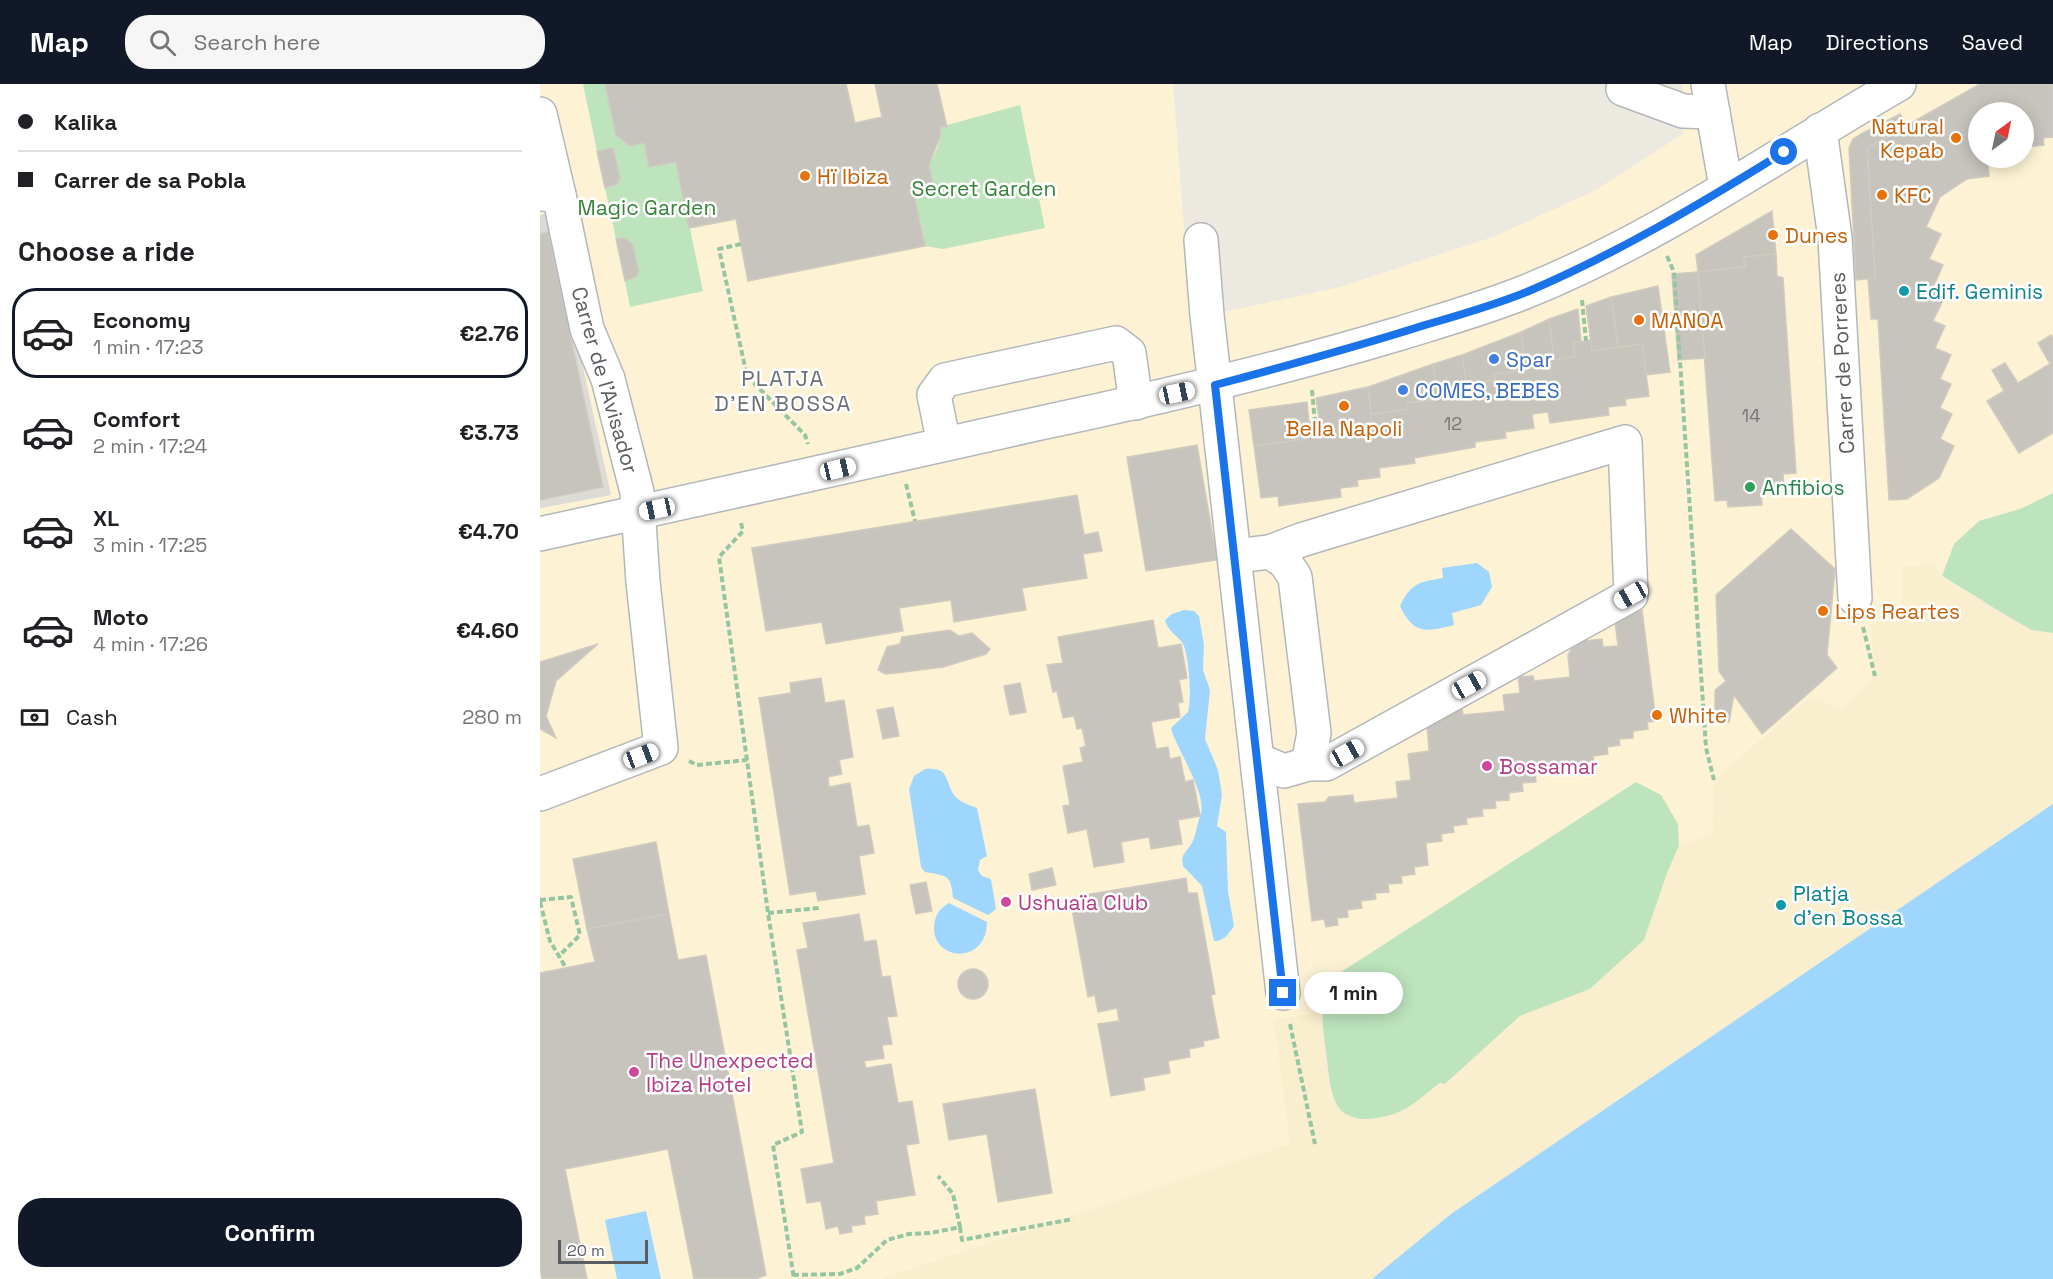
<!DOCTYPE html>
<html lang="en">
<head>
<meta charset="utf-8">
<style>
  body { margin:0; font-family:"Space Grotesk",sans-serif; background:#f6f6f6; color:#202124; height:100vh; display:flex; flex-direction:column; font-size:22px; white-space:nowrap }
  * { box-sizing:border-box; margin:0 }
  p { font-size:20px; color:#757577 }
  .icon { flex:none; width:33px; height:33px; fill:none; stroke:currentColor; stroke-width:2; stroke-linecap:round; stroke-linejoin:round }
  .map { position:relative; flex:1; overflow:hidden }
  .side { display:flex; flex-direction:column; background:#fff; width:540px }
  .side>* { flex:none }
  .guide { display:grid; align-content:center; height:132px; padding:0 18px; background:#fff }
  .needle { width:39px; rotate:33deg }
  .fabs { position:absolute; left:1428px; top:18px; display:grid; gap:12px }
  .fabs a { display:grid; place-items:center; width:66px; height:66px; border-radius:50%; background:#fff; box-shadow:0 3px 15px #0003; font-size:30px }
  .scale { position:absolute; left:18px; bottom:15px; width:90px; box-sizing:border-box; padding-left:6px; border:3px solid #595d61; border-top:0; font-size:16px; line-height:21px; white-space:nowrap; color:#595d61; -webkit-text-stroke:4px #fff; paint-order:stroke }
  .end { position:absolute; width:27px; height:27px; margin:-14px; border:8px solid #1a73e8; background:#fff; box-shadow:0 0 0 3px #fff }
  .from { border-radius:50% }
  .bubble { position:absolute; height:42px; border-radius:21px; background:#fff; box-shadow:0 3px 15px #0003; font-size:20px; font-weight:800; line-height:42px; text-align:center }
  .car { position:absolute; width:18px; height:36px; margin:-18px -9px; border-radius:8px; box-shadow:0 0 4px 2px #0007; background:linear-gradient(#fff 24%,#345 0 40%,#fff 0 76%,#345 0 86%,#fff 0) }
  .guide b { display:flex; align-items:center; gap:21px; height:57px; font-size:22px }
  .guide b+b { border-top:2px solid #e0e0e0 }
  .guide i { width:15px; height:15px; background:#202124 }
  ul { padding:0; list-style:none }
  li { display:flex; align-items:center; gap:18px; height:90px; margin:0 12px 9px; padding:0 6px; border:3px solid transparent; border-radius:24px }
  li div { flex:1 }
  li b { display:block; font-size:22px }
  li em { font-style:normal; font-weight:800 }
  li.current { border-color:#111827 }
  li>.icon { width:54px; height:54px; stroke-width:1.5 }
  h2 { padding:0 18px; font-size:27px; line-height:72px }
  .pay { display:flex; align-items:center; gap:15px; height:66px; padding:0 18px; font-size:22px }
  .pay p { margin-inline-start:auto }
  .cta { display:flex; gap:12px; margin-top:auto; padding:12px 18px }
  .cta a { flex:1; height:69px; border-radius:24px; background:#111827; color:#fff; font-size:24px; font-weight:800; line-height:69px; text-align:center }
  header { display:flex; align-items:center; gap:36px; box-sizing:border-box; height:84px; padding:0 30px; background:#111827; color:#fff }
  header strong { font-size:28px }
  nav { display:flex; gap:33px; margin-inline-start:auto; font-size:21px }
  .search { width:420px; height:54px; background:#f6f6f6; display:flex; align-items:center; gap:15px; box-sizing:border-box; padding:0 21px; border-radius:24px; color:#757577; font-size:22px }
  main { display:flex; flex:1; min-height:0 }
  .map>svg:first-child { display:block }
</style>
</head>
<body>
<header>
<strong>Map</strong>
<div class="search"><svg class="icon" aria-label="search" viewBox="0 0 24 24"><circle cx="10" cy="10" r="6"/><path d="M15 15l6 6"/></svg>Search here</div>
<nav><a>Map</a><a>Directions</a><a>Saved</a></nav>
</header>
<main>
<section class="side">
<div class="guide">
<b><i class="from"></i>Kalika</b>
<b><i></i>Carrer de sa Pobla</b>
</div>
<h2>Choose a ride</h2>
<ul>
<li class="current"><svg class="icon" aria-label="car" viewBox="0 0 24 24"><path d="M5 17H2v-5l4-1 3-4h7l3 4 3 1v5h-3M9 17h6M6 11h13"/><circle cx="7" cy="17" r="2"/><circle cx="17" cy="17" r="2"/></svg><div><b>Economy</b><p>1 min · 17:23</p></div><em>€2.76</em></li>
<li><svg class="icon" aria-label="car" viewBox="0 0 24 24"><path d="M5 17H2v-5l4-1 3-4h7l3 4 3 1v5h-3M9 17h6M6 11h13"/><circle cx="7" cy="17" r="2"/><circle cx="17" cy="17" r="2"/></svg><div><b>Comfort</b><p>2 min · 17:24</p></div><em>€3.73</em></li>
<li><svg class="icon" aria-label="car" viewBox="0 0 24 24"><path d="M5 17H2v-5l4-1 3-4h7l3 4 3 1v5h-3M9 17h6M6 11h13"/><circle cx="7" cy="17" r="2"/><circle cx="17" cy="17" r="2"/></svg><div><b>XL</b><p>3 min · 17:25</p></div><em>€4.70</em></li>
<li><svg class="icon" aria-label="car" viewBox="0 0 24 24"><path d="M5 17H2v-5l4-1 3-4h7l3 4 3 1v5h-3M9 17h6M6 11h13"/><circle cx="7" cy="17" r="2"/><circle cx="17" cy="17" r="2"/></svg><div><b>Moto</b><p>4 min · 17:26</p></div><em>€4.60</em></li>
</ul>
<div class="pay"><svg class="icon" aria-label="cash" viewBox="0 0 24 24"><path d="M3 7h18v10H3z"/><circle cx="12" cy="12" r="2"/></svg>Cash<p>280 m</p></div>
<div class="cta"><a>Confirm</a></div>
</section>
<div class="map">
<svg width="1513" height="1195" viewBox="0 0 1513 1195">
  <rect width="100%" height="100%" fill="#ece9e0"/>
  <path fill="#fdf3d4" fill-rule="evenodd" d="M0 0H633L651 235 800 203 953 153 1054 107 1143 50 1142 0H1513V549L1431 512 1401 493 1361 525 1331 535 1335 592 1301 626 1174 696 1173 750 1050 905 735 936 751 1060 342 1195H0V424L71 411 9 129 0 131ZM1438 28H1484V74H1438Z"/>
  <polygon fill="#dddbd5" points="9,129 71,411 0,424 0,131"/>
  <g fill="#bde4bd">
    <polygon points="43,0 65,0 76,51 90,62 104,59 109,83 136,78 163,207 90,223 85,197 96,193 99,187 92,159 84,154 76,155 65,104 77,100 80,94 57,67"/>
    <path d="M480 21 505 144 403 165 385 162 373 106C384 89 403 64 400 43Z"/>
    <polygon points="1513,409 1513,549 1492,547 1402,492 1414,460 1439,437 1480,425"/>
    <path d="M1096 698 1121 711 1138 740 1139 762 1128 787 1104 856 1050 905 980 932 905 1000 900 999C889 1007 878 1018 867 1024 852 1033 813 1042 801 1027 790 1013 789 991 787 974 782 935 777 925 798 890Z"/>
  </g>
  <path fill="#f9efce" d="M1395 480 1401 493 1431 512 1492 546 1513 549V720L911 1130 832 1195H342L750 1060 734 936 781 928C785 956 785 989 794 1015 804 1044 846 1037 867 1024 879 1017 889 1007 900 999L905 1000 980 932 1050 905 1104 856 1128 787 1139 762 1173 750 1174 696 1270 613 1301 626 1335 592 1331 534 1361 525 1363 483Z"/>
  <g fill="#9fd6fe">
    <path d="M937 479 949 488 952 503 941 521 912 529 914 541C886 548 874 551 860 522 871 499 879 498 903 494L902 484Z"/>
    <path d="M644 526 654 527 659 532 664 561 663 586 670 606 665 655 678 686 682 711 677 742 686 748 688 807 694 842C689 849 685 857 674 857L662 802 643 782 642 774C645 766 652 762 654 754 657 746 657 741 660 732 669 711 636 665 631 644L648 628C652 614 649 576 644 562 640 552 629 550 625 536L632 530Z"/>
    <path d="M385 685C411 682 404 698 415 712 420 718 429 721 437 724L447 772 440 776 438 786 442 792 451 795 456 825 448 831 413 814C411 790 407 792 385 788L381 783 369 705 374 692Z"/>
    <polygon points="1513,720 1513,1195 832,1195 911,1130"/>
    <path d="M409 819 447 838C447 881 392 878 394 842 395 831 400 824 409 819Z"/>
    <polygon points="106,1127 121,1195 77,1195 65,1136"/>
  </g>
  <g fill="#c7c4be" stroke="#d1cbbf" stroke-width="1.5">
    <polygon points="65,0 306,0 315,39 342,33 335,0 397,0 407,43 400,43 401,50 389,81 393,101 373,106 385,162 208,197 196,135 149,144 136,78 109,83 104,59 90,62 76,51"/>
    <polygon points="1440,0 1513,0 1513,53 1503,54 1504,61 1484,63 1484,28 1438,28 1438,74 1474,74 1474,77 1448,80 1449,92 1427,95 1400,113 1386,143 1401,150 1389,175 1403,181 1393,204 1406,210 1393,237 1405,242 1395,264 1411,271 1400,295 1411,300 1400,324 1412,330 1400,355 1414,362 1399,394 1367,415 1349,416 1338,235 1331,235 1328,195 1335,194 1327,64"/>
    <polygon points="1360,30 1367,41 1327,64 1335,194 1316,196 1309,64 1313,55 1321,50"/>
    <polygon points="73,64 80,94 77,100 65,104 57,67"/>
    <polygon points="1232,127 1236,170 1204,173 1205,183 1158,188 1156,171"/>
    <polygon points="8,148 63,403 0,416 0,150"/>
    <polygon points="84,154 92,159 99,188 96,193 85,197 76,155"/>
    <polygon points="1236,170 1237,192 1243,194 1256,389 1243,390 1244,404 1221,406 1222,421 1188,423 1187,416 1175,417 1158,188 1205,183 1204,173"/>
    <polygon points="1158,188 1165,274 1138,276 1132,190"/>
    <polygon points="1118,202 1130,288 1106,291 1102,260 1078,263 1071,213"/>
    <polygon points="1071,213 1078,263 1052,267 1046,222"/>
    <polygon points="1038,225 1041,258 1033,259 1035,273 1014,276 1009,235"/>
    <polygon points="1009,235 1014,276 985,280 981,248"/>
    <polygon points="981,248 986,286 954,290 955,296 926,301 922,271"/>
    <polygon points="1511,251 1513,254 1513,349 1479,369 1447,317 1464,307 1452,286 1465,279 1478,299 1510,280 1498,259"/>
    <polygon points="1051,256 1052,267 1102,260 1109,312 1085,315 1086,321 1068,323 1069,331 1010,339 1008,328 992,330 994,344 965,348 966,354 935,358 935,363 874,374 875,379 839,384 840,393 817,396 818,402 800,404 801,413 739,422 738,412 721,414 714,362 764,355 762,339 779,337 781,347 832,340 831,330 868,325 867,319 898,315 897,309 927,305 926,301 955,296 954,290 986,286 985,280 1035,273 1033,259"/>
    <polygon points="922,271 927,305 897,309 893,280"/>
    <polygon points="893,280 898,315 867,319 868,325 831,330 828,303"/>
    <polygon points="828,303 832,340 781,347 776,314"/>
    <polygon points="767,318 769,339 762,339 764,355 714,362 709,326"/>
    <polygon points="657,361 677,476 606,487 587,373"/>
    <polygon points="537,411 544,451 558,448 562,467 543,470 547,494 482,504 486,526 414,538 411,516 359,524 363,547 286,560 282,538 226,547 212,464"/>
    <polygon points="1251,445 1295,485 1287,571 1297,584 1222,650 1194,611 1189,638 1175,635 1175,606 1186,597 1179,587 1176,511"/>
    <polygon points="1102,526 1116,637 1107,638 1108,645 1093,647 1093,654 1079,655 1080,661 1067,663 1068,670 1053,672 1054,679 995,686 996,698 982,699 983,707 969,709 969,716 955,717 956,724 942,725 943,732 926,734 927,740 913,742 914,748 901,750 902,757 886,759 888,781 874,783 875,790 861,792 862,799 848,800 849,808 835,809 836,815 821,817 822,824 807,826 808,833 797,834 798,841 786,843 784,835 772,837 758,720 785,718 789,713 813,711 814,719 858,714 856,698 871,696 868,670 889,667 887,641 922,623 923,631 965,627 963,611 980,609 978,593 993,592 994,597 1030,593 1028,571 1034,561 1044,557 1062,555 1063,563 1078,562 1074,529"/>
    <polygon points="613,536 618,564 641,560 647,594 639,596 643,618 638,619 640,633 611,638 616,665 628,663 630,675 640,673 645,698 653,696 660,732 638,736 642,760 611,765 609,753 581,758 584,778 554,783 547,745 528,749 523,722 530,721 523,682 543,678 540,664 546,662 542,644 537,645 534,632 523,634 517,607 513,608 507,581 523,579 518,553"/>
    <polygon points="410,546 419,552 432,549 450,565 446,570 403,583 356,589 345,590 338,586 347,563 360,560 362,553"/>
    <polygon points="58,560 16,597 6,632 16,654 0,645 0,578"/>
    <polygon points="281,594 285,619 304,616 313,673 299,676 302,690 288,693 289,703 310,699 317,743 329,741 334,769 319,772 325,810 278,817 276,807 250,811 219,614 251,609 250,599"/>
    <polygon points="480,599 486,628 470,631 464,602"/>
    <polygon points="353,623 359,652 343,655 337,626"/>
    <polygon points="116,758 129,830 47,845 33,775"/>
    <polygon points="512,784 516,801 492,806 489,790"/>
    <polygon points="646,794 648,809 657,809 675,910 671,911 679,954 663,957 664,962 649,965 650,973 628,977 630,989 603,994 605,1006 571,1012 558,940 579,937 577,924 558,928 555,911 548,913 532,825 540,823 538,812"/>
    <polygon points="386,798 392,827 376,830 370,801"/>
    <polygon points="129,830 138,876 166,871 226,1191 216,1195 154,1195 128,1065 25,1085 47,1195 2,1195 0,1183 0,889 55,878 47,845"/>
    <polygon points="319,830 324,858 336,856 342,893 350,892 357,932 347,933 352,960 342,961 344,974 324,977 326,984 351,980 358,1019 372,1017 379,1059 366,1061 375,1111 336,1117 338,1130 324,1132 325,1140 311,1142 312,1148 300,1150 298,1142 286,1145 281,1117 267,1119 261,1085 294,1079 257,866 268,864 263,839"/>
    <circle cx="433" cy="900" r="15"/>
    <polygon points="495,1005 512,1109 458,1118 447,1050 409,1056 403,1020"/>
  </g>
  <g fill="none" stroke-linecap="round" stroke-linejoin="round">
    <g stroke="#b3b7bb" stroke-width="36">
      <g id="minor">
        <polyline points="1168,0 1186,103"/>
        <polyline points="1083,5 1143,27 1173,28"/>
        <polyline points="0,30 19,111"/>
        <polyline points="1280,46 1295,154 1315,514"/>
        <polyline points="0,110 19,111 47,245 68,295 97,408 103,498 121,664 0,710"/>
        <polyline points="661,156 667,231 743,909"/>
        <polyline points="404,360 394,311 405,296 576,259 589,269 596,319"/>
        <path d="M0 450C166 414 330 377 496 340 619 314 741 285 861 249 903 236 945 224 985 208 1117 155 1236 71 1359 0"/>
        <polyline points="730,468 761,456 1085,358 1091,511 786,680 768,680"/>
        <polyline points="712,470 730,468 745,478 755,493 774,649 768,680 744,687 718,676"/>
      </g>
    </g>
    <g stroke="#96c5a2" stroke-width="4" stroke-dasharray="6 3" stroke-linecap="butt">
      <polyline points="201,160 179,165 207,292 265,351 268,360"/>
      <polyline points="1127,172 1134,188 1166,664 1174,696"/>
      <polyline points="1042,216 1046,257"/>
      <polyline points="772,306 775,338"/>
      <polyline points="366,400 375,437"/>
      <polyline points="201,439 203,447 179,473 228,829 262,1048 233,1061 254,1195"/>
      <polyline points="1323,543 1335,592"/>
      <polyline points="149,677 157,681 207,676"/>
      <polyline points="0,816 31,813 40,851 19,872"/>
      <polyline points="0,818 10,857 26,884"/>
      <polyline points="228,829 279,824"/>
      <polyline points="750,940 775,1060"/>
      <polyline points="420,1143 422,1156 533,1135"/>
      <polyline points="253,1191 300,1190 317,1184 347,1156 369,1150 391,1149 420,1143 413,1110 398,1092"/>
    </g>
    <use href="#minor" stroke="#fff" stroke-width="33"/>
  </g>
  <g fill="none" stroke-linecap="round" stroke-linejoin="round">
    <path stroke="#1a73e8" stroke-width="8" d="M743 909 675 301C746 282 816 263 885 241 920 231 955 221 989 207 1078 169 1162 119 1244 68"/>
  </g>
  <g fill="#e8710a" stroke="#fff" stroke-width="2">
    <circle cx="1416" cy="54" r="6"/>
    <circle cx="265" cy="92" r="6"/>
    <circle cx="1342" cy="111" r="6"/>
    <circle cx="1233" cy="151" r="6"/>
    <circle cx="1099" cy="236" r="6"/>
    <circle cx="804" cy="322" r="6"/>
    <circle cx="1283" cy="527" r="6"/>
    <circle cx="1117" cy="631" r="6"/>
  </g>
  <g fill="#0f9aa8" stroke="#fff" stroke-width="2">
    <circle cx="1364" cy="207" r="6"/>
    <circle cx="1241" cy="821" r="6"/>
  </g>
  <g fill="#3f7fe0" stroke="#fff" stroke-width="2">
    <circle cx="954" cy="275" r="6"/>
    <circle cx="863" cy="306" r="6"/>
  </g>
  <circle fill="#2e9e5b" stroke="#fff" stroke-width="2" cx="1210" cy="403" r="6"/>
  <g fill="#d1479c" stroke="#fff" stroke-width="2">
    <circle cx="947" cy="682" r="6"/>
    <circle cx="466" cy="818" r="6"/>
    <circle cx="94" cy="988" r="6"/>
  </g>
  <g text-anchor="middle" dominant-baseline="central" stroke-width="5" stroke-linejoin="round" paint-order="stroke">
    <g font-size="18" fill="#747778">
      <text x="1211" y="331">14</text>
      <text x="913" y="339">12</text>
    </g>
    <g font-size="21" fill="#c56008" stroke="#fff" text-anchor="start">
      <text x="1404" y="42" text-anchor="end">Natural<tspan x="1404" dy="24">Kepab</tspan></text>
      <text x="277" y="92">Hï Ibiza</text>
      <text x="1354" y="111">KFC</text>
      <text x="1245" y="151">Dunes</text>
      <text x="1111" y="236">MANOA</text>
      <text x="804" y="344" text-anchor="middle">Bella Napoli</text>
      <text x="1295" y="527">Lips Reartes</text>
      <text x="1129" y="631">White</text>
    </g>
    <g font-size="21" fill="#358438" stroke="#fff">
      <text x="444" y="104">Secret Garden</text>
      <text x="107" y="123">Magic Garden</text>
    </g>
    <g font-size="21" fill="#0d838f" stroke="#fff" text-anchor="start">
      <text x="1376" y="207">Edif. Geminis</text>
      <text x="1253" y="809">Platja<tspan x="1253" dy="24">d'en Bossa</tspan></text>
    </g>
    <g font-size="21" fill="#366cbe" stroke="#fff" text-anchor="start">
      <text x="966" y="275">Spar</text>
      <text x="875" y="306">COMES, BEBES</text>
    </g>
    <g font-size="21" fill="#595d61" stroke="#fff">
      <text transform="translate(1302 279) rotate(-93)">Carrer de Porreres</text>
      <text transform="translate(65 296) rotate(74)">Carrer de l'Avisador</text>
    </g>
    <g font-size="21" fill="#27864d" stroke="#fff" text-anchor="start">
      <text x="1222" y="403">Anfibios</text>
    </g>
    <g font-size="21" fill="#b23c85" stroke="#fff" text-anchor="start">
      <text x="959" y="682">Bossamar</text>
      <text x="478" y="818">Ushuaïa Club</text>
      <text x="106" y="976">The Unexpected<tspan x="106" dy="24">Ibiza Hotel</tspan></text>
    </g>
    <g font-size="22" letter-spacing="1.5" fill="#6a6f73" stroke="#fff">
      <text x="243" y="294">PLATJA<tspan x="243" dy="25">D'EN BOSSA</tspan></text>
    </g>
  </g>
</svg>
<div class="fabs">
<a><svg class="needle" viewBox="-14 -14 28 28"><path d="M0-13l5 13h-10z" fill="#e53935"/><path d="M0 13l5-13h-10z" fill="#757577"/></svg></a>
</div>
<div class="scale">20 m</div>
<i class="end from" style="left:1244px;top:68px"></i>
<i class="end" style="left:743px;top:909px"></i>
<div class="bubble" style="left:764px;top:888px;width:99px">1 min</div>
<i class="car" style="left:637px;top:309px;rotate:78deg"></i>
<i class="car" style="left:298px;top:385px;rotate:77deg"></i>
<i class="car" style="left:117px;top:425px;rotate:258deg"></i>
<i class="car" style="left:1091px;top:511px;rotate:241deg"></i>
<i class="car" style="left:929px;top:601px;rotate:61deg"></i>
<i class="car" style="left:807px;top:669px;rotate:61deg"></i>
<i class="car" style="left:101px;top:672px;rotate:69deg"></i>
</div>
</main>
</body>
</html>
